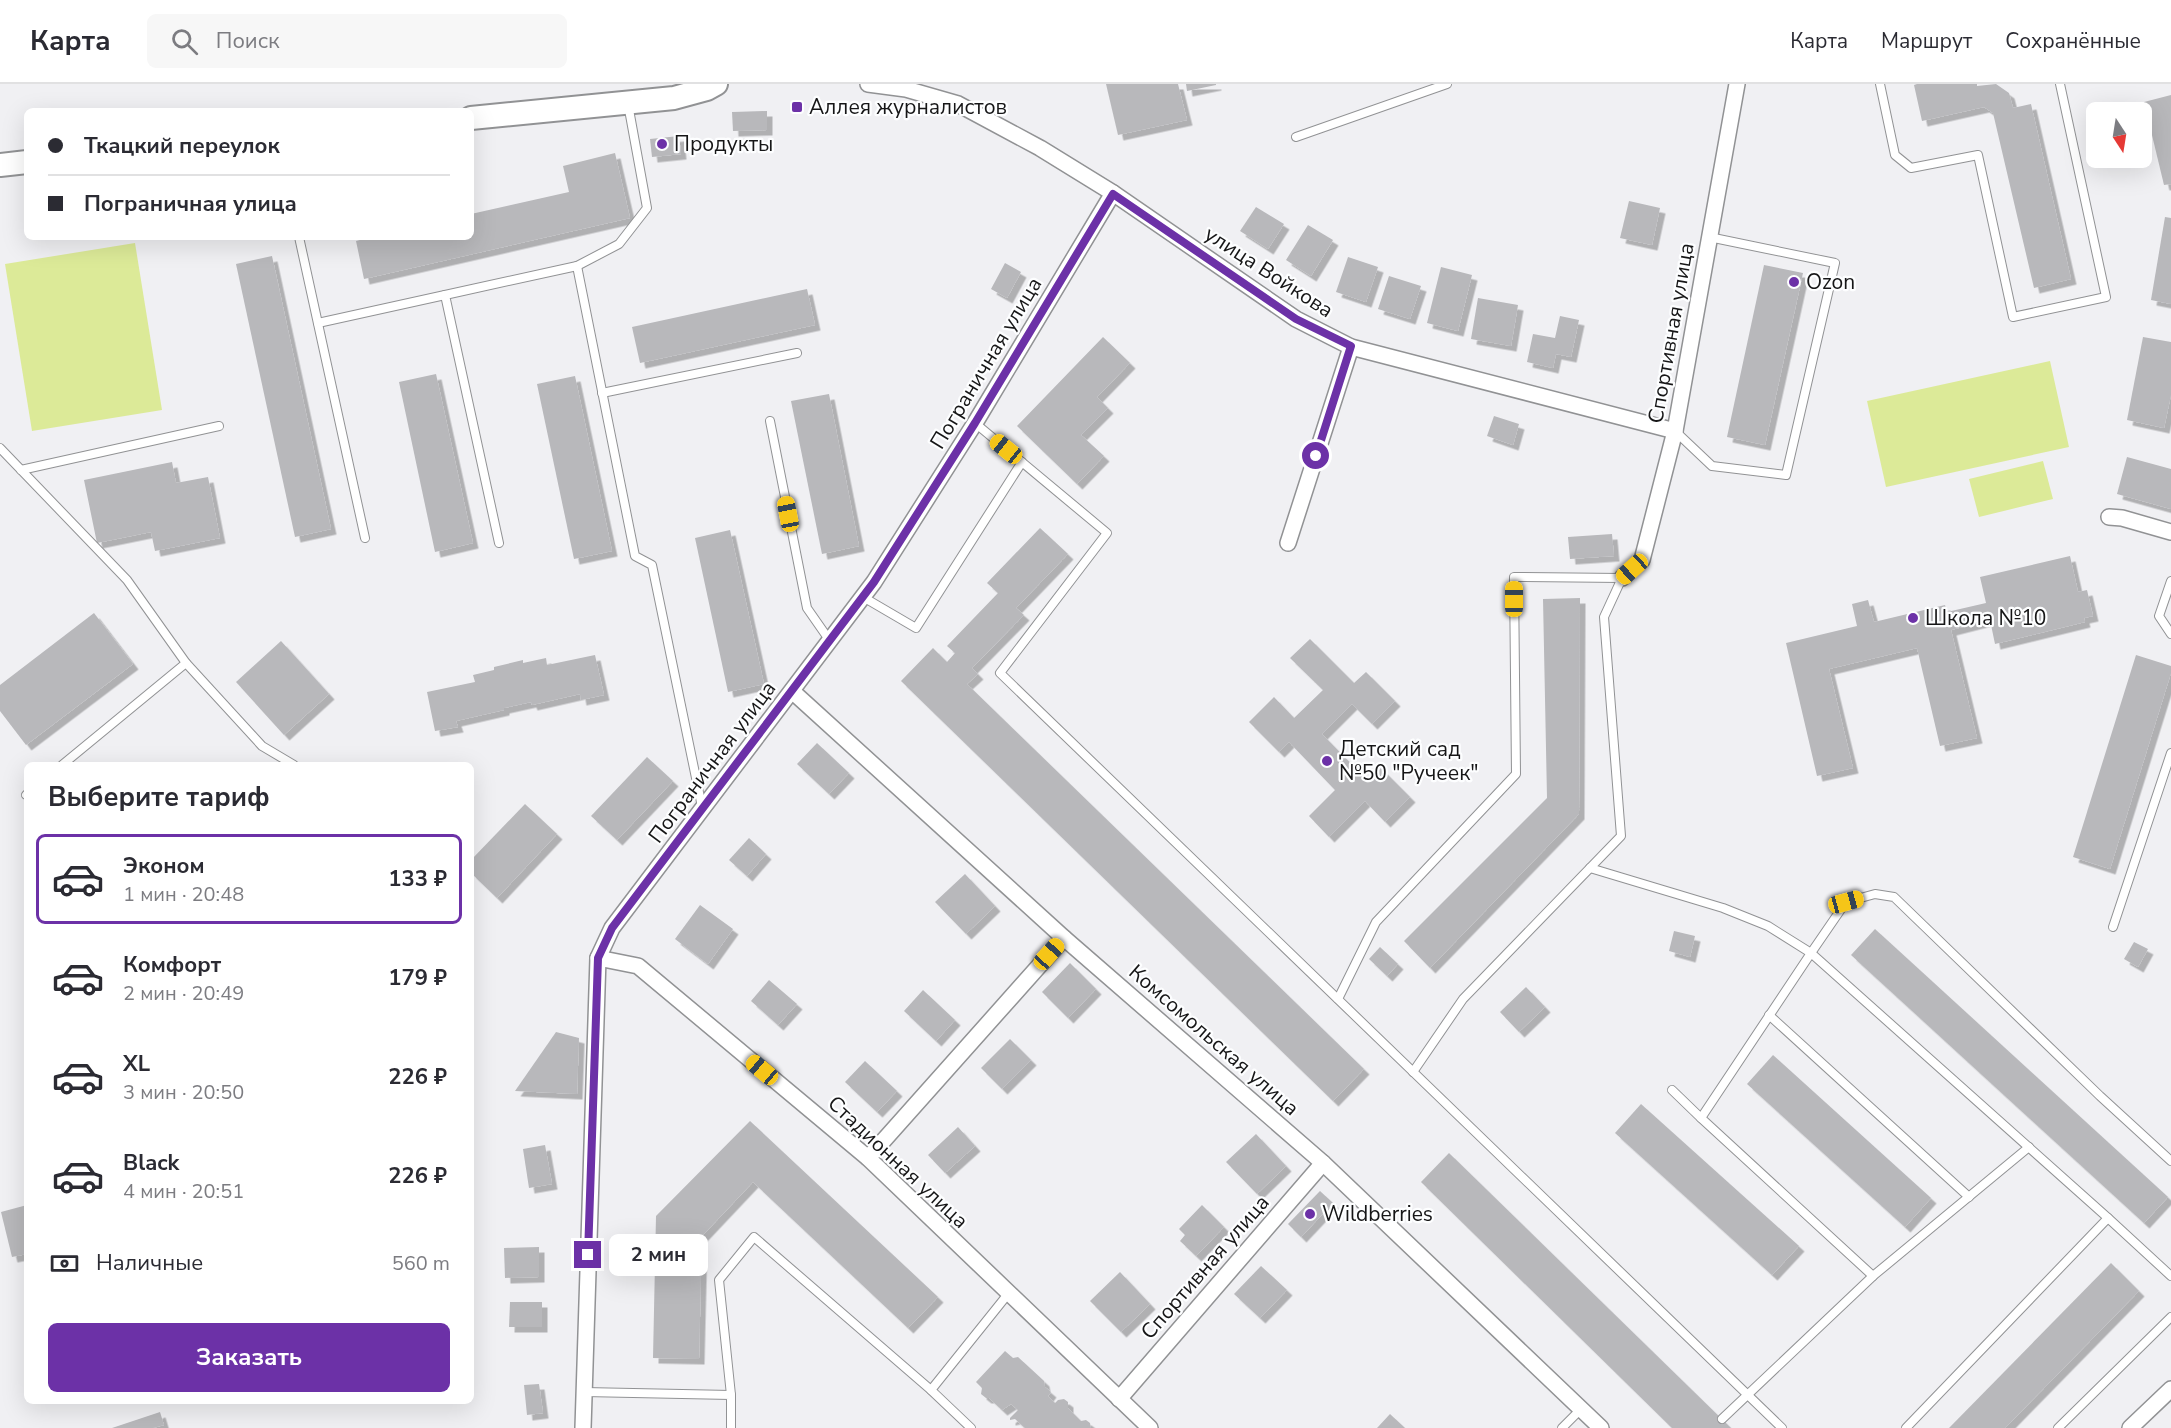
<!DOCTYPE html>
<html lang="ru">
<head>
<meta charset="utf-8">
<style>
  body { margin:0; font-family:"Nunito Sans",sans-serif; background:#f7f7f7; color:#2b2b33; height:100vh; display:flex; flex-direction:column; font-size:22px; white-space:nowrap }
  * { box-sizing:border-box; margin:0 }
  p { font-size:20px; color:#7c7c81 }
  .icon { flex:none; width:33px; height:33px; fill:none; stroke:currentColor; stroke-width:2; stroke-linecap:round; stroke-linejoin:round }
  .map { position:relative; flex:1; overflow:hidden }
  .details { position:absolute; left:24px; top:678px; width:450px; height:642px; display:flex; flex-direction:column; background:#fff; border-radius:9px; box-shadow:0 6px 24px #0002 }
  .details>* { flex:none }
  .banner { position:absolute; left:24px; top:24px; width:450px; height:132px; border-radius:9px; box-shadow:0 6px 24px #0002; display:grid; align-content:center; height:132px; padding:0 24px; background:#fff }
  .needle { width:39px; rotate:168deg }
  .tools { position:absolute; left:2086px; top:18px; display:grid; gap:12px }
  .tools a { display:grid; place-items:center; width:66px; height:66px; border-radius:9px; background:#fff; box-shadow:0 6px 24px #0002; font-size:30px }
  .end { position:absolute; width:27px; height:27px; margin:-14px; border:8px solid #6c31a7; background:#fff; box-shadow:0 0 0 3px #fff }
  .from { border-radius:50% }
  .bubble { position:absolute; height:42px; border-radius:9px; background:#fff; box-shadow:0 6px 24px #0002; font-size:20px; font-weight:700; line-height:42px; text-align:center }
  .car { position:absolute; width:18px; height:36px; margin:-18px -9px; border-radius:8px; box-shadow:0 0 4px 2px #0007; background:linear-gradient(#f5c518 24%,#345 0 40%,#f5c518 0 76%,#345 0 86%,#f5c518 0) }
  .banner b { display:flex; align-items:center; gap:21px; height:57px; font-size:22px }
  .banner b+b { border-top:2px solid #e1e1e2 }
  .banner i { width:15px; height:15px; background:#2b2b33 }
  ul { padding:0; list-style:none }
  li { display:flex; align-items:center; gap:18px; height:90px; margin:0 12px 9px; padding:0 12px; border:3px solid transparent; border-radius:9px }
  li div { flex:1 }
  li b { display:block; font-size:22px }
  li em { font-style:normal; font-weight:700 }
  li.current { border-color:#6c31a7 }
  li>.icon { width:54px; height:54px; stroke-width:1.5 }
  h2 { padding:0 24px; font-size:27px; line-height:72px }
  .pay { display:flex; align-items:center; gap:15px; height:66px; padding:0 24px; font-size:22px }
  .pay p { margin-inline-start:auto }
  .button { display:flex; gap:12px; margin-top:auto; padding:12px 24px }
  .button a { flex:1; height:69px; border-radius:9px; background:#6c31a7; color:#fff; font-size:24px; font-weight:700; line-height:69px; text-align:center }
  header { display:flex; align-items:center; gap:36px; box-sizing:border-box; height:84px; padding:0 30px; background:#fff; border-bottom:2px solid #e1e1e2 }
  header strong { font-size:28px }
  nav { display:flex; gap:33px; margin-inline-start:auto; font-size:21px }
  .search { width:420px; height:54px; background:#f7f7f7; display:flex; align-items:center; gap:15px; box-sizing:border-box; padding:0 21px; border-radius:9px; color:#7c7c81; font-size:22px }
  .map>svg:first-child { display:block }
</style>
</head>
<body>
<header>
<strong>Карта</strong>
<div class="search"><svg class="icon" aria-label="search" viewBox="0 0 24 24"><circle cx="10" cy="10" r="6"/><path d="M15 15l6 6"/></svg>Поиск</div>
<nav><a>Карта</a><a>Маршрут</a><a>Сохранённые</a></nav>
</header>
<div class="map">
<svg width="2171" height="1344" viewBox="0 0 2171 1344">
  <defs>
    <filter id="shadow"><feDropShadow dx="5.5" dy="5.5" stdDeviation="0" flood-color="#0004"/></filter>
  </defs>
  <rect width="100%" height="100%" fill="#f0f0f3"/>
  <g fill="#dcea98">
    <polygon points="135,159 162,326 32,347 5,180"/>
    <polygon points="2050,277 2069,363 1886,403 1867,317"/>
    <polygon points="2043,377 2053,415 1979,433 1969,395"/>
  </g>
  <g fill="#b8b8bb" filter="url(#shadow)">
    <polygon points="1106,0 1178,0 1187,36 1118,51"/>
    <polygon points="1186,0 1216,0 1216,1 1187,7"/>
    <polygon points="1917,0 1977,0 1977,2 1996,0 2009,9 2013,24 2031,20 2071,195 2034,204 1993,29 1984,23 1922,37 1914,1"/>
    <polygon points="2171,11 2171,100 2164,101 2144,18"/>
    <polygon points="767,27 767,46 733,47 732,28"/>
    <polygon points="679,52 681,70 652,73 650,55"/>
    <polygon points="615,69 630,134 364,195 356,157 371,153 471,153 471,130 569,108 563,82"/>
    <polygon points="1629,117 1660,124 1652,161 1620,154"/>
    <polygon points="1256,123 1284,140 1268,165 1240,147"/>
    <polygon points="2165,133 2171,134 2171,220 2151,216"/>
    <polygon points="1308,141 1333,156 1311,192 1286,176"/>
    <polygon points="272,172 331,445 295,453 236,180"/>
    <polygon points="1348,173 1378,183 1366,218 1336,208"/>
    <polygon points="1005,179 1021,188 1007,214 991,205"/>
    <polygon points="1764,181 1803,189 1765,361 1727,353"/>
    <polygon points="1441,183 1472,191 1458,247 1427,239"/>
    <polygon points="1389,192 1421,202 1410,235 1378,225"/>
    <polygon points="807,205 815,241 640,279 632,243"/>
    <polygon points="1478,214 1518,221 1511,262 1471,255"/>
    <polygon points="1560,232 1579,236 1571,273 1556,270 1553,284 1527,278 1533,250 1555,254"/>
    <polygon points="1103,253 1130,279 1097,313 1108,324 1081,351 1104,372 1077,400 1017,342"/>
    <polygon points="2143,253 2171,258 2171,311 2164,344 2127,336"/>
    <polygon points="436,290 473,459 435,468 399,298"/>
    <polygon points="575,292 612,467 574,475 537,300"/>
    <polygon points="829,310 859,462 822,470 791,317"/>
    <polygon points="1494,332 1519,340 1513,361 1487,352"/>
    <polygon points="2127,373 2171,385 2171,425 2117,410"/>
    <polygon points="172,378 176,399 208,393 220,454 155,467 151,448 97,459 84,396"/>
    <polygon points="1040,444 1068,470 1016,524 1024,531 972,584 978,590 967,600 1364,985 1333,1017 901,597 933,564 947,578 955,569 947,562 998,509 987,499"/>
    <polygon points="730,446 764,600 728,608 695,454"/>
    <polygon points="1612,450 1614,472 1570,475 1568,453"/>
    <polygon points="2070,472 2078,508 2087,506 2093,532 2084,534 2085,538 1995,560 1990,536 1951,546 1977,654 1940,662 1917,564 1829,585 1853,684 1817,692 1786,559 1857,542 1852,520 1868,516 1874,538 1945,521 1947,528 1986,519 1980,493"/>
    <polygon points="1580,514 1579,730 1430,884 1404,857 1547,714 1543,515"/>
    <polygon points="94,529 133,580 26,661 0,627 0,601"/>
    <polygon points="1310,555 1354,599 1366,588 1395,617 1372,640 1352,620 1322,650 1368,697 1381,684 1410,713 1385,738 1365,717 1329,753 1309,732 1335,706 1289,658 1279,668 1249,638 1274,613 1294,634 1323,606 1290,574"/>
    <polygon points="281,557 329,610 284,651 236,598"/>
    <polygon points="595,571 604,611 581,616 580,610 532,621 531,618 504,624 504,626 456,637 458,643 435,647 427,608 475,598 473,591 494,586 494,583 523,576 523,579 546,574 547,581"/>
    <polygon points="2136,571 2171,582 2171,589 2110,785 2073,773"/>
    <polygon points="817,659 849,689 829,710 797,680"/>
    <polygon points="647,673 673,697 617,756 591,732"/>
    <polygon points="525,720 557,750 497,814 471,789 471,776"/>
    <polygon points="749,754 766,770 747,792 729,776"/>
    <polygon points="965,790 995,822 966,850 935,818"/>
    <polygon points="700,821 733,845 708,880 675,855"/>
    <polygon points="1875,845 2168,1113 2144,1139 1851,871"/>
    <polygon points="1674,847 1695,852 1690,873 1669,867"/>
    <polygon points="2134,858 2148,865 2138,883 2124,875"/>
    <polygon points="1380,863 1398,880 1387,892 1369,875"/>
    <polygon points="1070,879 1096,905 1068,934 1042,908"/>
    <polygon points="769,896 797,920 778,941 751,917"/>
    <polygon points="1526,903 1545,923 1519,948 1500,928"/>
    <polygon points="923,906 955,936 936,957 904,927"/>
    <polygon points="556,948 579,954 577,1010 515,1007"/>
    <polygon points="1010,955 1031,976 1002,1005 981,984"/>
    <polygon points="1773,971 1931,1114 1905,1143 1747,1000"/>
    <polygon points="865,977 897,1007 877,1028 845,998"/>
    <polygon points="1641,1020 1799,1162 1772,1191 1615,1049"/>
    <polygon points="750,1037 938,1213 908,1244 753,1098 702,1152 699,1275 653,1274 656,1132"/>
    <polygon points="958,1043 975,1062 945,1089 928,1071"/>
    <polygon points="1256,1050 1286,1082 1257,1110 1226,1078"/>
    <polygon points="545,1061 552,1100 529,1104 523,1065"/>
    <polygon points="1449,1069 1731,1344 1672,1344 1421,1098"/>
    <polygon points="1320,1107 1333,1119 1301,1153 1288,1140"/>
    <polygon points="27,1121 27,1170 12,1173 1,1128"/>
    <polygon points="1202,1121 1224,1143 1196,1172 1180,1157 1185,1151 1179,1145"/>
    <polygon points="539,1163 539,1193 505,1194 504,1164"/>
    <polygon points="2111,1179 2139,1207 2005,1344 1949,1344"/>
    <polygon points="1261,1182 1287,1206 1260,1234 1234,1210"/>
    <polygon points="1120,1188 1150,1220 1121,1248 1090,1217"/>
    <polygon points="510,1218 542,1218 542,1243 509,1243"/>
    <polygon points="1005,1267 1013,1274 1018,1273 1044,1297 1045,1303 1051,1308 1048,1312 1055,1319 1058,1316 1064,1315 1068,1318 1068,1324 1081,1337 1086,1336 1090,1339 1091,1344 1025,1344 1015,1335 1010,1336 1010,1334 1018,1326 1011,1320 1002,1326 989,1314 986,1314 981,1310 982,1304 976,1298"/>
    <polygon points="539,1300 543,1329 527,1331 524,1301"/>
    <polygon points="160,1328 164,1341 153,1344 112,1344"/>
    <polygon points="1390,1330 1405,1344 1377,1344"/>
  </g>
  <g fill="none" stroke-linecap="round" stroke-linejoin="round">
    <g stroke="#919294" stroke-width="10">
      <g id="service">
        <polyline points="1880,0 1895,71 1911,84 1978,71 2013,233 2106,213 2060,0"/>
        <polyline points="1296,53 1447,0"/>
        <polyline points="299,153 365,454"/>
        <polyline points="577,182 635,472 652,481 702,723"/>
        <polyline points="318,239 445,211"/>
        <polyline points="602,309 797,269"/>
        <polyline points="770,337 807,524 830,557"/>
        <polyline points="975,339 1107,449 1000,589 1782,1344"/>
        <polyline points="1675,347 1712,382 1786,391 1835,179 1709,153"/>
        <polyline points="0,364 127,496 186,579 262,662 294,681"/>
        <polyline points="21,386 219,342"/>
        <polyline points="499,459 445,211 577,182 619,160 647,124 628,20"/>
        <polyline points="2171,497 2159,532 2171,550"/>
        <polyline points="863,513 916,544 1022,378"/>
        <polyline points="62,681 186,579"/>
        <polyline points="26,711 27,710"/>
        <polyline points="1590,784 1723,824 1768,842 1811,869 1846,818 1875,810 1894,813 2100,1012 2171,1077"/>
        <polyline points="2113,843 2171,669"/>
        <polyline points="1338,915 1376,838 1516,690 1514,493 1622,494 1604,533 1621,752 1463,915 1413,988"/>
        <polyline points="1769,931 1969,1113"/>
        <polyline points="1672,1006 1701,1034"/>
        <polyline points="1873,1192 1701,1034 1811,869 2108,1134"/>
        <polyline points="584,1308 731,1311 731,1344"/>
        <polyline points="731,1311 719,1196 754,1153 931,1306"/>
        <polyline points="1722,1335 1873,1192 2029,1063"/>
        <polyline points="971,1344 931,1306 1008,1210"/>
        <polyline points="1562,1344 1582,1324"/>
        <polyline points="1906,1344 2108,1134 2171,1192"/>
        <polyline points="2058,1344 2171,1233"/>
      </g>
    </g>
    <g stroke="#919294" stroke-width="18">
      <g id="minor">
        <polyline points="868,0 906,5 958,20 1040,64 1113,109 1296,235 1351,263 1675,347"/>
        <polyline points="2109,433 2122,434 2171,448"/>
        <polyline points="1288,459 1351,263"/>
        <polyline points="1622,494 1642,476 1675,347 1737,0"/>
        <polyline points="792,607 1064,854 1323,1079 1601,1344"/>
        <polyline points="598,874 638,882 868,1074 1150,1344"/>
        <polyline points="868,1074 1064,854"/>
        <polyline points="1119,1315 1323,1079"/>
        <polyline points="583,1344 598,874 612,844 874,498 975,339 1113,109"/>
        <polyline points="2130,1344 2171,1305"/>
      </g>
    </g>
    <g stroke="#919294" stroke-width="26">
      <g id="secondary">
        <polyline points="471,34 674,14 707,5 716,0"/>
        <polyline points="0,81 27,78"/>
      </g>
    </g>
    <use href="#service" stroke="#fff" stroke-width="8"/>
    <use href="#minor" stroke="#fff" stroke-width="15"/>
    <use href="#secondary" stroke="#fff" stroke-width="22"/>
  </g>
  <g fill="none" stroke-linecap="round" stroke-linejoin="round">
    <polyline stroke="#6c31a7" stroke-width="8" points="588,1171 598,874 612,844 874,498 975,339 1113,110 1296,235 1351,262 1316,372"/>
  </g>
  <g fill="#6c31a7" stroke="#fdfeff" stroke-width="2">
    <rect x="791" y="17" width="12" height="12" rx="3"/>
    <circle cx="662" cy="60" r="6"/>
    <circle cx="1794" cy="198" r="6"/>
    <circle cx="1913" cy="534" r="6"/>
    <circle cx="1327" cy="677" r="6"/>
    <circle cx="1310" cy="1130" r="6"/>
  </g>
  <g text-anchor="middle" dominant-baseline="central" stroke-width="4.5" stroke-linejoin="round" paint-order="stroke">
    <g font-size="21" fill="#161617" stroke="#fdfeff" text-anchor="start">
      <text x="809" y="23">Аллея журналистов</text>
      <text x="674" y="60">Продукты</text>
      <text x="1806" y="198">Ozon</text>
      <text x="1925" y="534">Школа №10</text>
      <text x="1339" y="665">Детский сад<tspan x="1339" dy="24">№50 "Ручеек"</tspan></text>
      <text x="1322" y="1130">Wildberries</text>
    </g>
    <g font-size="21" fill="#161617" stroke="#fdfeff">
      <text transform="translate(1269 188) rotate(33)">улица Войкова</text>
      <text transform="translate(1671 249) rotate(-80)">Спортивная улица</text>
      <text transform="translate(986 279) rotate(-59)">Пограничная улица</text>
      <text transform="translate(712 678) rotate(-53)">Пограничная улица</text>
      <text transform="translate(1214 956) rotate(41)">Комсомольская улица</text>
      <text transform="translate(898 1078) rotate(43)">Стадионная улица</text>
      <text transform="translate(1205 1183) rotate(-49)">Спортивная улица</text>
    </g>
  </g>
</svg>
<div class="tools">
<a><svg class="needle" viewBox="-14 -14 28 28"><path d="M0-13l5 13h-10z" fill="#e53935"/><path d="M0 13l5-13h-10z" fill="#7c7c81"/></svg></a>
</div>
<i class="end from" style="left:1316px;top:372px"></i>
<i class="end" style="left:588px;top:1171px"></i>
<div class="bubble" style="left:609px;top:1150px;width:99px">2 мин</div>
<i class="car" style="left:1006px;top:365px;rotate:309deg"></i>
<i class="car" style="left:788px;top:430px;rotate:349deg"></i>
<i class="car" style="left:1632px;top:485px;rotate:228deg"></i>
<i class="car" style="left:1514px;top:515px;rotate:0deg"></i>
<i class="car" style="left:1846px;top:818px;rotate:75deg"></i>
<i class="car" style="left:1049px;top:870px;rotate:42deg"></i>
<i class="car" style="left:762px;top:986px;rotate:310deg"></i>
<div class="banner">
<b><i class="from"></i>Ткацкий переулок</b>
<b><i></i>Пограничная улица</b>
</div>
<section class="details">
<h2>Выберите тариф</h2>
<ul>
<li class="current"><svg class="icon" aria-label="car" viewBox="0 0 24 24"><path d="M5 17H2v-5l4-1 3-4h7l3 4 3 1v5h-3M9 17h6M6 11h13"/><circle cx="7" cy="17" r="2"/><circle cx="17" cy="17" r="2"/></svg><div><b>Эконом</b><p>1 мин · 20:48</p></div><em>133 ₽</em></li>
<li><svg class="icon" aria-label="car" viewBox="0 0 24 24"><path d="M5 17H2v-5l4-1 3-4h7l3 4 3 1v5h-3M9 17h6M6 11h13"/><circle cx="7" cy="17" r="2"/><circle cx="17" cy="17" r="2"/></svg><div><b>Комфорт</b><p>2 мин · 20:49</p></div><em>179 ₽</em></li>
<li><svg class="icon" aria-label="car" viewBox="0 0 24 24"><path d="M5 17H2v-5l4-1 3-4h7l3 4 3 1v5h-3M9 17h6M6 11h13"/><circle cx="7" cy="17" r="2"/><circle cx="17" cy="17" r="2"/></svg><div><b>XL</b><p>3 мин · 20:50</p></div><em>226 ₽</em></li>
<li><svg class="icon" aria-label="car" viewBox="0 0 24 24"><path d="M5 17H2v-5l4-1 3-4h7l3 4 3 1v5h-3M9 17h6M6 11h13"/><circle cx="7" cy="17" r="2"/><circle cx="17" cy="17" r="2"/></svg><div><b>Black</b><p>4 мин · 20:51</p></div><em>226 ₽</em></li>
</ul>
<div class="pay"><svg class="icon" aria-label="cash" viewBox="0 0 24 24"><path d="M3 7h18v10H3z"/><circle cx="12" cy="12" r="2"/></svg>Наличные<p>560 m</p></div>
<div class="button"><a>Заказать</a></div>
</section>
</div>
</body>
</html>
